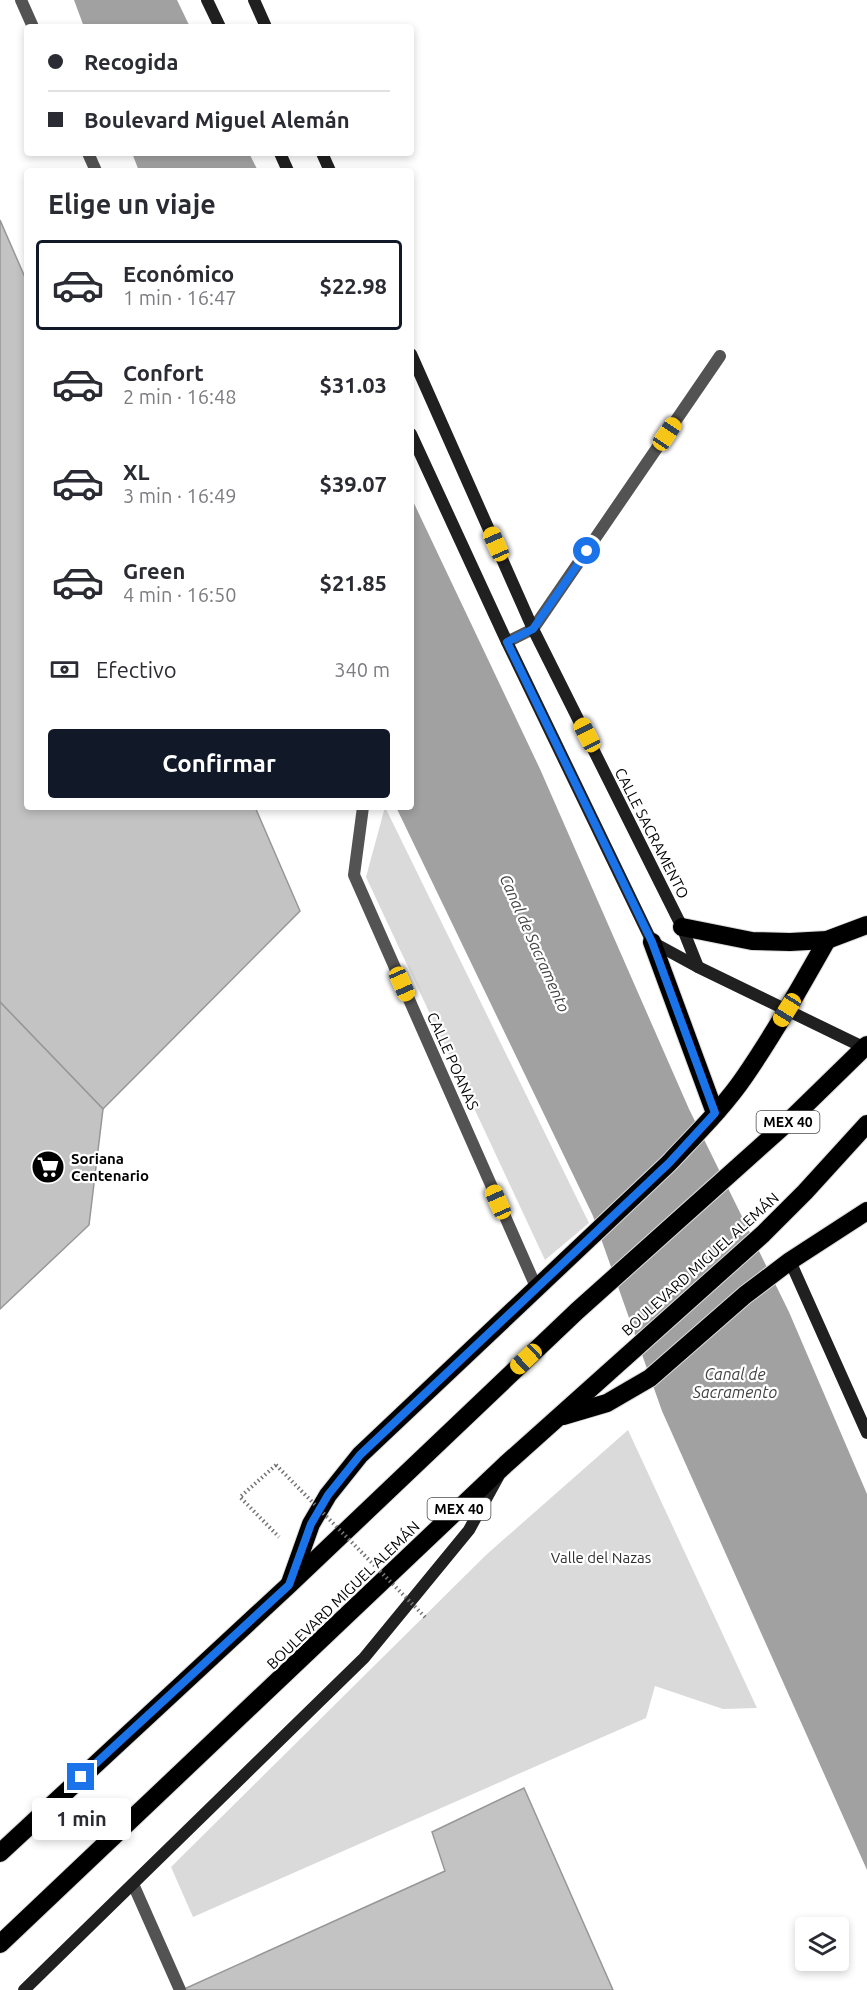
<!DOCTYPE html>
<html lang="es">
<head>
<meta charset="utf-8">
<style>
  body { margin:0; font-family:Ubuntu,sans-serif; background:#f7f7f7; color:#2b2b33; height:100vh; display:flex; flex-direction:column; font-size:22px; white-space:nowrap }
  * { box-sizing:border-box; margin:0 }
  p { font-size:20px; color:#7c7c81 }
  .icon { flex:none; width:33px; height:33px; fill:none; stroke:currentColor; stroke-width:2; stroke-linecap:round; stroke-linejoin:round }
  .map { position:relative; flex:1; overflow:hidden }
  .panel { position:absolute; left:24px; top:168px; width:390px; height:642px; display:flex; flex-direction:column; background:#fff; border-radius:6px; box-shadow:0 3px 9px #0003 }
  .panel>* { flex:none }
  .hud { position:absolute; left:24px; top:24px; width:390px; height:132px; border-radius:6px; box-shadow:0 3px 9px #0003; display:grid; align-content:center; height:132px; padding:0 24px; background:#fff }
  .tools { position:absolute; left:795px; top:1917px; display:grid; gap:12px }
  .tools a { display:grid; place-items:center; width:54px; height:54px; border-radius:6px; background:#fff; box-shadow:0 3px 9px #0003; font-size:30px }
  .end { position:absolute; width:27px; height:27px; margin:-14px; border:8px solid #1a73e8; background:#fff; box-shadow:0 0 0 3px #fff }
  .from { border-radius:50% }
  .bubble { position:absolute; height:42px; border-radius:6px; background:#fff; box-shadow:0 3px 9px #0003; font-size:20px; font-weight:700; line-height:42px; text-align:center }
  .car { position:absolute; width:18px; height:36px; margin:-18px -9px; border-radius:8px; box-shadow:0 0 4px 2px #0007; background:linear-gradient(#f5c518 24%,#345 0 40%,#f5c518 0 76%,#345 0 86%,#f5c518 0) }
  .hud b { display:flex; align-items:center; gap:21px; height:57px; font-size:22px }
  .hud b+b { border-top:2px solid #e1e1e2 }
  .hud i { width:15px; height:15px; background:#2b2b33 }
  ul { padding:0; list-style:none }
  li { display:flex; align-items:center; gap:18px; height:90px; margin:0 12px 9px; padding:0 12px; border:3px solid transparent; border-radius:6px }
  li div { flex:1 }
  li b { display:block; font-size:22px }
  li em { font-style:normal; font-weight:700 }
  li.current { border-color:#111827 }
  li>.icon { width:54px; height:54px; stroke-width:1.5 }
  h2 { padding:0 24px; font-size:27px; line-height:72px }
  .pay { display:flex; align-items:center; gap:15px; height:66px; padding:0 24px; font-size:22px }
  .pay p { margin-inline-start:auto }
  .cta { display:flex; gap:12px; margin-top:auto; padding:12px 24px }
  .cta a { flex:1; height:69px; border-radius:6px; background:#111827; color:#fff; font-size:24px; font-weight:700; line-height:69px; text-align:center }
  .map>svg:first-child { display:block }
</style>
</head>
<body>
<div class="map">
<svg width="867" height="1990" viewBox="0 0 867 1990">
  <rect width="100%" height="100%" fill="#fff"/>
  <g fill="#dadada">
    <polygon points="385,807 589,1223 545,1260 366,877"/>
    <polygon points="628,1430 757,1708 723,1709 655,1686 646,1718 193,1917 171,1867 486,1555"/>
  </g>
  <g fill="#a1a1a1">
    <polygon points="74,0 177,0 190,27 84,27"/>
    <polygon points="132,153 249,153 258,171 139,171"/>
    <polygon points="411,497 540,769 689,1109 789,1312 867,1494 867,1870 662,1411 593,1216 396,807 411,807"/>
  </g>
  <g fill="#c3c3c3" stroke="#979797" stroke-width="1.5">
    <polygon points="0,220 27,282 27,807 255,807 300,911 103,1109 0,1002"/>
    <polygon points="0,1002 103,1109 89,1225 0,1309"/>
    <polygon points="524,1788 613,1990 182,1990 445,1871 432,1832"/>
  </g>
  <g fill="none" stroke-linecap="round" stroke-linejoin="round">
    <g stroke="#dbdbdb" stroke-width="20">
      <g id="highway">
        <polyline points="682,927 752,941 790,942 827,940 867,925"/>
        <polyline points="652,942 715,1113"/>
        <polyline points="563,1416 607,1403 650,1378 745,1295 790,1261 867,1211"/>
        <path d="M290 1583 311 1524 328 1495 360 1455 669 1163C695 1135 724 1107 745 1076 775 1032 801 986 827 940"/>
        <polyline points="0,1853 289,1585 577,1311 788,1122 867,1045"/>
        <polyline points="0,1944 506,1464 763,1234 805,1192 867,1124"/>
      </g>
    </g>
    <polyline stroke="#757575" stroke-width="4" stroke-dasharray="1.5 3" stroke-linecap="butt" points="276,1465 240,1497 279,1537"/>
    <polyline stroke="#535353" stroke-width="12" points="507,642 533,629 720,356"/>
    <g stroke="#535353" stroke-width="12">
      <polyline points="21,0 33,27"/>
      <polyline points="88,153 96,171"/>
      <polyline points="363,807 354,875 537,1289"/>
      <polyline points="133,1884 180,1990"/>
    </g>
    <g stroke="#202020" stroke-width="12">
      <polyline points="207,0 220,27"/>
      <polyline points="254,0 266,27"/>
      <polyline points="280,153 288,171"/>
      <polyline points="322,153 330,171"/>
      <polyline points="411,354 533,629 682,927 698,967"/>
      <polyline points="411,434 507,642 652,942 698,967 865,1048"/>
      <polyline points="790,1261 867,1433"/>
      <polyline points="24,1990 364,1658 469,1530 498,1477"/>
    </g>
    <use href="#highway" stroke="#000" stroke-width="18"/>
    <polyline stroke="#757575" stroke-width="4" stroke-dasharray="1.5 3" stroke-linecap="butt" points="276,1465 426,1618"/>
  </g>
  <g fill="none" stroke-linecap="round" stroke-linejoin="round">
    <polyline stroke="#1a73e8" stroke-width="8" points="81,1777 289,1585 311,1524 328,1495 360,1455 669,1163 715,1113 652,942 507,642 533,629 587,551"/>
  </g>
  <defs>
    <g id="supermarket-disc" transform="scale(1.725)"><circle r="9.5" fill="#000" stroke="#fff"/><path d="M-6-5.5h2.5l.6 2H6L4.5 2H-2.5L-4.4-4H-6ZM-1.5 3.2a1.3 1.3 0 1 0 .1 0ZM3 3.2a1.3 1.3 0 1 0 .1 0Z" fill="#fff"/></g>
  </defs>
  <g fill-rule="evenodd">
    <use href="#supermarket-disc" x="48" y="1167"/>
  </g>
  <g text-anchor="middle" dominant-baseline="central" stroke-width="4.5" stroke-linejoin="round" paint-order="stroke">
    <g fill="#fff" stroke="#4c4c4c" stroke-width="1.5">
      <rect x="756.5" y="1111" width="63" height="22" rx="4.5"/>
      <rect x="427.5" y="1498" width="63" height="22" rx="4.5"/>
    </g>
    <g font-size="14" font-weight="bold" fill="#000">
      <text x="788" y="1122">MEX 40</text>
      <text x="459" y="1509">MEX 40</text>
    </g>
    <g font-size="15" fill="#000" stroke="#fff">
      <text transform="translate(652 833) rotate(63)">CALLE SACRAMENTO</text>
      <text transform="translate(453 1061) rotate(66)">CALLE POANAS</text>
      <text transform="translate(700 1264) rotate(-42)">BOULEVARD MIGUEL ALEMÁN</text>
      <text transform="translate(343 1595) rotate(-44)">BOULEVARD MIGUEL ALEMÁN</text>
    </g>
    <g font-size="15" font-weight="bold" fill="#000" stroke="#fff" text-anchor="start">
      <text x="71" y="1158">Soriana<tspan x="71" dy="17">Centenario</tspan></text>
    </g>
    <g font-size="15" fill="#313131" stroke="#fff">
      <text x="601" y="1557">Valle del Nazas</text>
    </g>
    <g font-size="16" font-style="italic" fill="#424242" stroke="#fff">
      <text transform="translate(535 943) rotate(66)">Canal de Sacramento</text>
      <text x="735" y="1374">Canal de<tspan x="735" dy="18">Sacramento</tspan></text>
    </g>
  </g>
</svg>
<div class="tools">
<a><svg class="icon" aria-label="layers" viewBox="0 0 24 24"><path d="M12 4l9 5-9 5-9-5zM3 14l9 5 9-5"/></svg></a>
</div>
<i class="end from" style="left:587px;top:551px"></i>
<i class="end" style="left:81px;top:1777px"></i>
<div class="bubble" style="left:32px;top:1798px;width:99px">1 min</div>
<i class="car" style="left:667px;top:434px;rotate:34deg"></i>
<i class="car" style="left:496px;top:544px;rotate:336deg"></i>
<i class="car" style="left:587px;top:735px;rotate:333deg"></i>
<i class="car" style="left:402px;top:984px;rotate:156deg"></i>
<i class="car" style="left:787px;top:1010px;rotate:212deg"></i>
<i class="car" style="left:498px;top:1202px;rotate:336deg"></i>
<i class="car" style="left:526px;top:1359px;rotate:227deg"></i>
<div class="hud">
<b><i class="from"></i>Recogida</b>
<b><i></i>Boulevard Miguel Alemán</b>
</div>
<section class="panel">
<h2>Elige un viaje</h2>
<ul>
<li class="current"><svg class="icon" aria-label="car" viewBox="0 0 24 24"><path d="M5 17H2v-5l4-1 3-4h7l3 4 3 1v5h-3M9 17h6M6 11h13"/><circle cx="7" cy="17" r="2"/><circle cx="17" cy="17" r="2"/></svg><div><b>Económico</b><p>1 min · 16:47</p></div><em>$22.98</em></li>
<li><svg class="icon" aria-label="car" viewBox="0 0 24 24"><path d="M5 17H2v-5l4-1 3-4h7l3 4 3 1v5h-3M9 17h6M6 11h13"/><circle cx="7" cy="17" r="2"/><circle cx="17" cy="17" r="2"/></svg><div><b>Confort</b><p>2 min · 16:48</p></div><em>$31.03</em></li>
<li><svg class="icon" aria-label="car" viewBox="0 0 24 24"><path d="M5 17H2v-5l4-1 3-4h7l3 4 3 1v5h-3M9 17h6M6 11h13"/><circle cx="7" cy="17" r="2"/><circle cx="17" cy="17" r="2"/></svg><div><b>XL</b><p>3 min · 16:49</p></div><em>$39.07</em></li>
<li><svg class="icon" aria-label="car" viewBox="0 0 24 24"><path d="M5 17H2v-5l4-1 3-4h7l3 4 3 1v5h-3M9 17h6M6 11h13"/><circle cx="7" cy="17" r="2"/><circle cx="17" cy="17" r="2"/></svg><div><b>Green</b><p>4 min · 16:50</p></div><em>$21.85</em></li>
</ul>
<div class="pay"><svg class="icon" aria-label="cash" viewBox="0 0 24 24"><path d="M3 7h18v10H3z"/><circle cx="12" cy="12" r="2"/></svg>Efectivo<p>340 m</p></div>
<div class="cta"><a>Confirmar</a></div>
</section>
</div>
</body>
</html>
